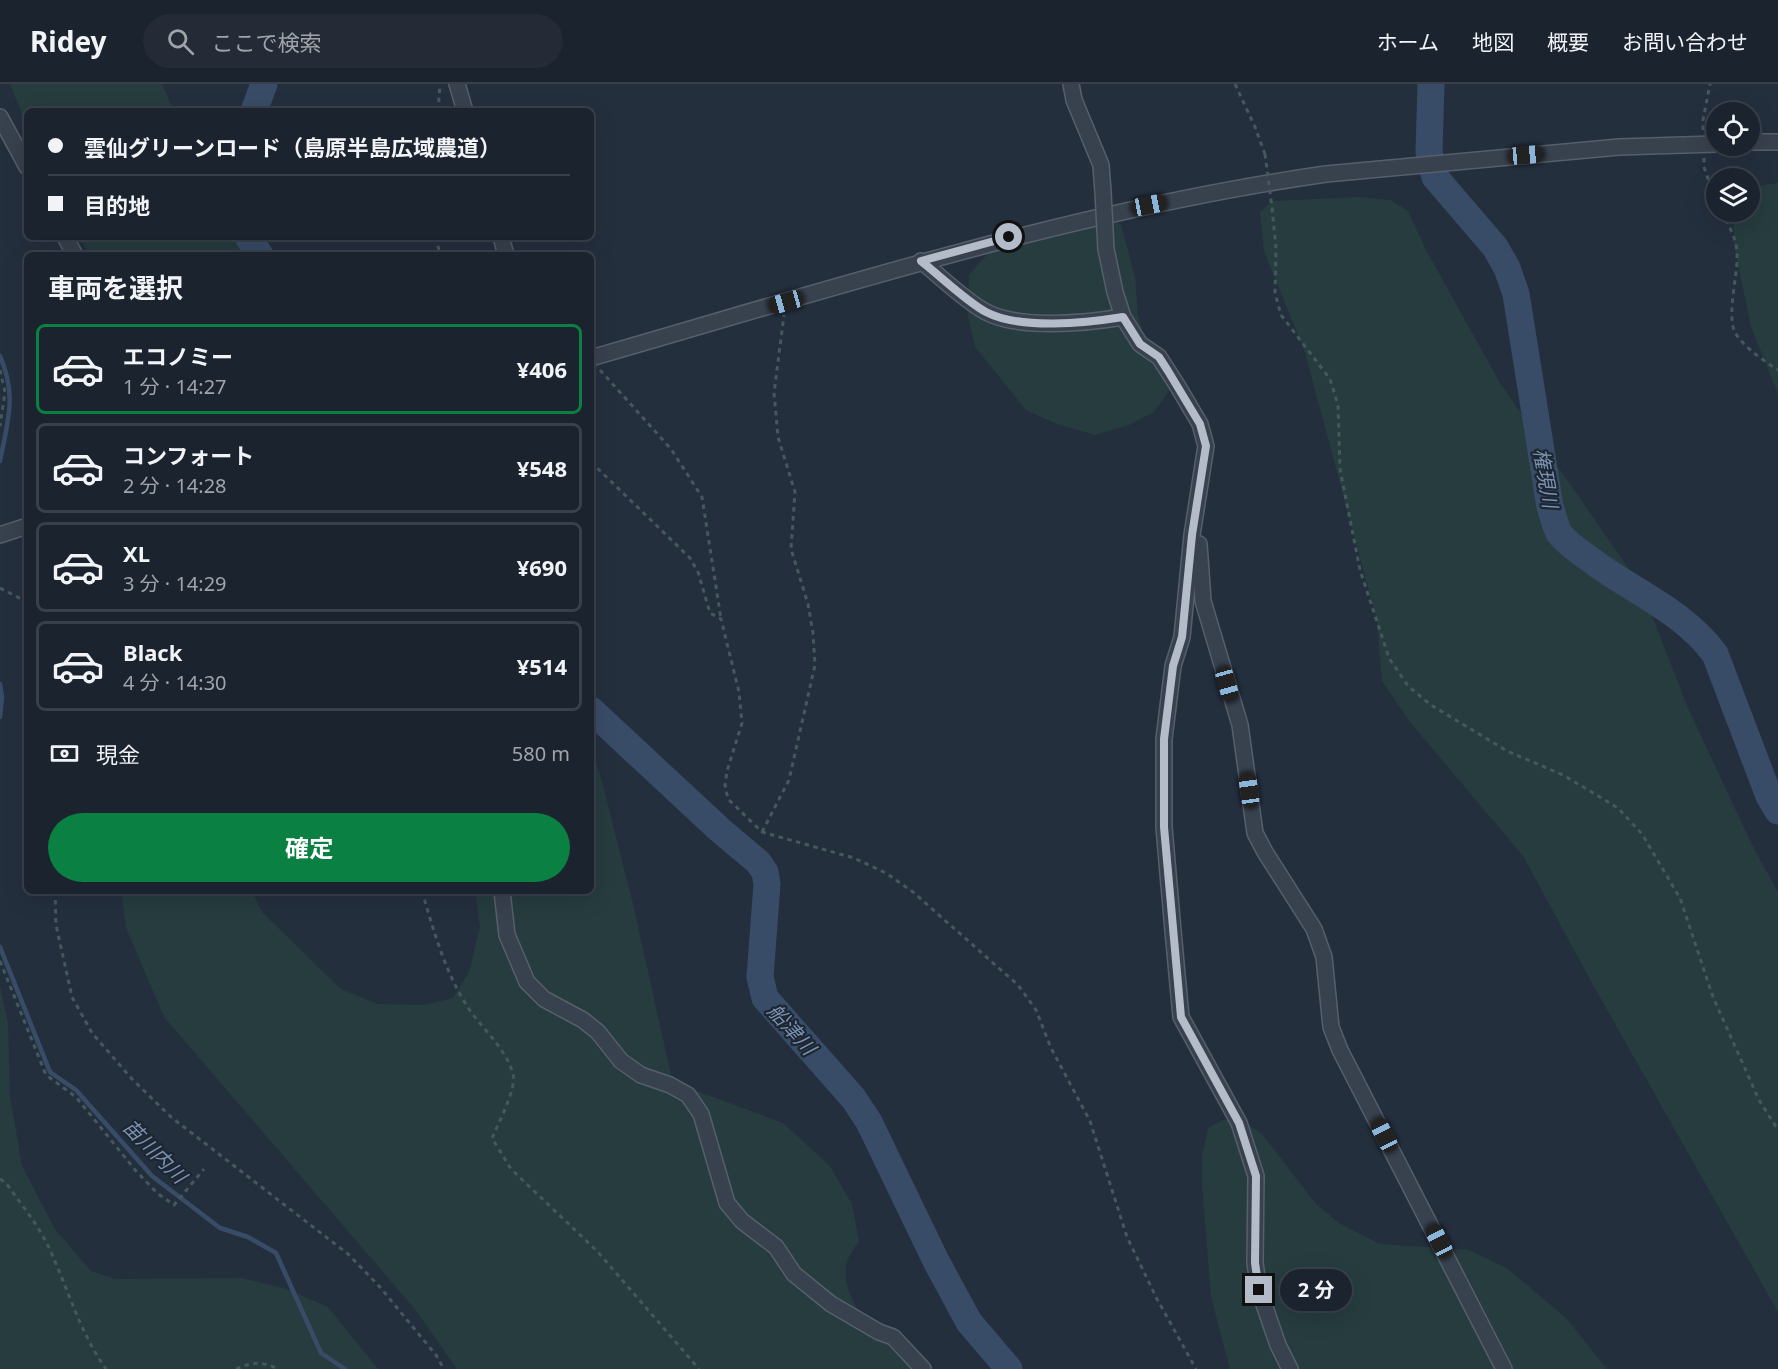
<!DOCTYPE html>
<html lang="ja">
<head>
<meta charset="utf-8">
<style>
  body { margin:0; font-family:"Noto Sans","Noto Sans JP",sans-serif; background:#242b36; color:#f1f3f6; height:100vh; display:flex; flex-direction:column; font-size:22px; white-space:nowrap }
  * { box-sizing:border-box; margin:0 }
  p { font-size:20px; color:#a0a4aa }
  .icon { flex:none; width:33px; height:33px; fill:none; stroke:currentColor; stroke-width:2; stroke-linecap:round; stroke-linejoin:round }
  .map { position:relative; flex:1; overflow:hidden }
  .side { position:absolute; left:24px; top:168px; width:570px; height:642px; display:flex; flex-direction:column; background:#1b232e; border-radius:9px; box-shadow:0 6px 24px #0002,0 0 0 2px #39404a }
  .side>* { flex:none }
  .banner { position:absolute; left:24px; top:24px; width:570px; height:132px; border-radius:9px; box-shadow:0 6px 24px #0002,0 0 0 2px #39404a; display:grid; align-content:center; height:132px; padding:0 24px; background:#1b232e }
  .fabs { position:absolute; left:1706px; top:18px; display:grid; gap:12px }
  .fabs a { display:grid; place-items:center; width:54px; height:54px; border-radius:50%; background:#1b232e; box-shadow:0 6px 24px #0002,0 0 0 2px #39404a; font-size:30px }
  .end { position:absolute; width:27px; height:27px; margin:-14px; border:8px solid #b4bcc9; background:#111; box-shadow:0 0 0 3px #111 }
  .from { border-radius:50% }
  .bubble { position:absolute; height:42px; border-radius:21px; background:#1b232e; box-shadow:0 6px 24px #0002,0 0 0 2px #39404a; font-size:20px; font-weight:700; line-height:42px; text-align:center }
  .car { position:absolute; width:18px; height:36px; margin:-18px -9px; border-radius:8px; box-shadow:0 0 4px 2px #0007; background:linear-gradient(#222 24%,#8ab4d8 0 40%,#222 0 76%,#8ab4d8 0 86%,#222 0) }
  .banner b { display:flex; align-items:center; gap:21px; height:57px; font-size:22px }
  .banner b+b { border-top:2px solid #39404a }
  .banner i { width:15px; height:15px; background:#f1f3f6 }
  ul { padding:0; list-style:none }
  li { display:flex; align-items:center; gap:18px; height:90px; margin:0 12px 9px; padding:0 12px; border:3px solid #39404a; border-radius:9px }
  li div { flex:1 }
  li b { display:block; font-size:22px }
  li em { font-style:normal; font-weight:700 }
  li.on { border-color:#0b8043 }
  li>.icon { width:54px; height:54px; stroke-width:1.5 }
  h2 { padding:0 24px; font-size:27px; line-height:72px }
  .pay { display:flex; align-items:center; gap:15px; height:66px; padding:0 24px; font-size:22px }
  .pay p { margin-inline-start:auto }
  .primary-button { display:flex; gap:12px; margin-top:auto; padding:12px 24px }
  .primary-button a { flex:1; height:69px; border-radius:36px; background:#0b8043; color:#fff; font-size:24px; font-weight:700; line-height:69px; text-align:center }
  header { display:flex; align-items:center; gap:36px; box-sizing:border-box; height:84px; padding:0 30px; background:#1b232e; border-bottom:2px solid #39404a }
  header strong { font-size:28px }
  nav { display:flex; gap:33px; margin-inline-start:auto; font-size:21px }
  .search { width:420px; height:54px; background:#242b36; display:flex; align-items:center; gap:15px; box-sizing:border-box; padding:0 21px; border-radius:33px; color:#a0a4aa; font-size:22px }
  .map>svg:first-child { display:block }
</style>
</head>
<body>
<header>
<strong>Ridey</strong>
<div class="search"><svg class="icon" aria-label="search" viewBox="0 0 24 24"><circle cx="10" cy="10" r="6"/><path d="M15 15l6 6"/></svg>ここで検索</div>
<nav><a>ホーム</a><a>地図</a><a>概要</a><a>お問い合わせ</a></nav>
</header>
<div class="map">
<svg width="1778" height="1285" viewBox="0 0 1778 1285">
  <rect width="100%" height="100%" fill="#242f3e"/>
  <g fill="#263c3f">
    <polygon points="10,0 162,0 174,27 27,27 27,42"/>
    <polygon points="1778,99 1778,310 1751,243 1734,160 1734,128 1749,128 1749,103"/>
    <polygon points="1359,113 1390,116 1408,127 1426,166 1500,299 1640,501 1688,624 1754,765 1778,808 1778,1228 1597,908 1523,772 1410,638 1382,597 1377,537 1305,269 1264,167 1260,128 1273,117"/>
    <polygon points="1104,130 1121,141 1135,193 1138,231 1144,255 1171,304 1154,328 1129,341 1095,351 1057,340 1026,326 975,263 968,232 969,191 990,167"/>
    <polygon points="80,153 245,153 257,171 89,171"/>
    <path d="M591 670 599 686 634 824 671 991 689 1004 783 1039 829 1081 852 1120 859 1157C855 1164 847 1173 846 1182 840 1220 887 1261 912 1285H457L414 1224 164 933 126 844 121 807H251L263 829 341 905 378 920 423 921 453 914 469 888 480 843 475 807H591Z"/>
    <polygon points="0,902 8,940 10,1012 22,1082 55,1145 91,1187 115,1195 242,1194 286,1205 328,1223 378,1285 0,1285"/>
    <polygon points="1239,1034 1262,1050 1316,1120 1339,1139 1380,1160 1469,1166 1508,1185 1567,1235 1607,1285 1230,1285 1211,1213 1202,1101 1202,1072 1208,1044 1223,1036"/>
  </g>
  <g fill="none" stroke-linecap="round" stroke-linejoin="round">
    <g stroke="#394c67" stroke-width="4.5">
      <path d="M0 272C17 312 8 336 0 377"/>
      <polyline points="0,600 2,613 0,633"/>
      <polyline points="0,863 50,988 76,1006 152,1092 220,1144 248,1153 276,1169 321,1269 345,1285"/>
    </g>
    <g stroke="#394c67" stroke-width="27">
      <path d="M1431 0 1429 68 1435 93 1495 163 1507 184 1516 210 1550 423C1553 431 1555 442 1559 449 1568 461 1583 470 1595 479 1636 509 1684 528 1715 570L1769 712 1778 727"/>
      <polyline points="254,27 264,0"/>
      <polyline points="248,153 260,171"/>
      <polyline points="591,626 720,746 758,778 765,788 767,800 760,893 765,914 854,1015 869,1038 936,1177 969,1238 1009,1285"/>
    </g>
    <g stroke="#565f6c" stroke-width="18">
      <g id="minor">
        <polyline points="457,0 465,27"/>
        <polyline points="1071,0 1074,16 1101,81 1103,108"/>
        <polyline points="0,33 27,83"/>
        <polyline points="1749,58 1778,58"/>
        <polyline points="65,153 75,171"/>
        <polyline points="501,153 506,171"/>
        <polyline points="1106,165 1115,208 1123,233 1140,260 1159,273 1177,301 1200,340 1206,362 1192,451 1182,553 1173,582 1164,655 1164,743 1173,847 1181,933 1239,1039 1256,1092 1255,1179 1259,1206 1278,1261 1290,1285"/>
        <path d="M921 177C940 192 965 217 986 228 1020 246 1086 239 1123 233"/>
        <path d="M591 274C834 204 1075 126 1326 90"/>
        <polyline points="0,451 27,442"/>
        <polyline points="1199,460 1203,517 1240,641 1255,749 1265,768 1314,845 1324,873 1331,943 1340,966 1504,1285"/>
        <polyline points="502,807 507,851 527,898 544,915 583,936 598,948 621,977 641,991 670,1001 688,1011 701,1030 727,1119 742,1137 776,1163 794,1190 831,1220 879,1248 893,1253 923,1285"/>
      </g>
    </g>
    <g stroke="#44595c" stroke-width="3" stroke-dasharray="4.5 4.5" stroke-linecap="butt">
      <polyline points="1235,0 1255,43 1265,70"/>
      <polyline points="438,27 440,0"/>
      <polyline points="1703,46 1703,36 1710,0"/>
      <polyline points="1704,74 1704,83 1716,118"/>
      <polyline points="1272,124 1276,164 1275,209 1281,231 1330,295 1338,321 1340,385 1360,486 1389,574 1408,602 1431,621 1507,667 1563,691 1590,707 1618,724 1642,750 1680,814 1713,913 1759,1016 1778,1046"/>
      <path d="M1721 128C1730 143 1738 157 1737 175 1737 193 1726 236 1736 250 1746 265 1763 276 1778 286"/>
      <polyline points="436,153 440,171"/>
      <polyline points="0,286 5,308 0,342"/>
      <polyline points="600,286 671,365 702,413 721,535"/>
      <polyline points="591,378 690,474 698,488 710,529 721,535 739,608 742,639 727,687 725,701 728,715 762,748 854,774 886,789 913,808 1018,901 1036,926 1051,964 1090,1037 1127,1153 1157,1215 1196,1285"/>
      <polyline points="0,504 27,518"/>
      <polyline points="762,748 789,696 815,581 813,549 808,520 791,465 795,408 778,353 774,309 784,231"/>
      <polyline points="55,807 56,841 72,913 92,949 132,995 171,1033 348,1170 379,1202 436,1271 444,1285"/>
      <path d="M422 807C433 845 445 888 467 922 481 944 506 964 513 990 517 1004 498 1040 492 1054L511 1085 597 1167 699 1285"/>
      <polyline points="0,877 46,991 76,1013 136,1087 157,1109 174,1121 204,1085"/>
      <path d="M0 1095 6 1099C23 1123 42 1145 53 1173 70 1211 81 1250 106 1285"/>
      <path d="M236 1285C252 1278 262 1277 278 1285"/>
    </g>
    <use href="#minor" stroke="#38414e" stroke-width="15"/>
    <g stroke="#565f6c" stroke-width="18" stroke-linecap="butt">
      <g id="minor-bridge">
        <polyline points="1326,90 1619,63 1716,60"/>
        <polyline points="1103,108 1106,165"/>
      </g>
    </g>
    <polyline stroke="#44595c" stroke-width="3" stroke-dasharray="4.5 4.5" stroke-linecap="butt" points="1265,70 1272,124"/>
    <use href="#minor-bridge" stroke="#38414e" stroke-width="15"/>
  </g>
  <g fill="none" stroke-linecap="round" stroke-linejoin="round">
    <path stroke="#b4bcc9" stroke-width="8" d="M1009 153 921 177C939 191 967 218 986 228 1020 246 1086 239 1123 233L1140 260 1159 273 1168 287 1200 340 1206 362 1192 451 1182 553 1173 582 1164 655V743L1181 933 1239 1039 1256 1092 1255 1179 1259 1206"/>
  </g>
  <g text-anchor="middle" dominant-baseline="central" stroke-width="4.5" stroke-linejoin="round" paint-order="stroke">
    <g font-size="20" font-style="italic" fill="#7c92b1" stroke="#1d2633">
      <text transform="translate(1546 394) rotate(80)">権現川</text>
      <text transform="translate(792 945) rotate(48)">船津川</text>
      <text transform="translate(155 1067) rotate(45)">苗川内川</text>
    </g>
  </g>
</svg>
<div class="fabs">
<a><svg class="icon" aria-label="locate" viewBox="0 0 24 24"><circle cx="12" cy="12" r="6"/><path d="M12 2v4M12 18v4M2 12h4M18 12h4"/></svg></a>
<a><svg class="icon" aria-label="layers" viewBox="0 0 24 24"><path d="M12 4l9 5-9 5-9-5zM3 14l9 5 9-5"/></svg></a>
</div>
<i class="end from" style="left:1009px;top:153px"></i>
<i class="end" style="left:1259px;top:1206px"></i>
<div class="bubble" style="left:1280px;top:1185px;width:72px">2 分</div>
<i class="car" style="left:1526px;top:71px;rotate:85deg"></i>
<i class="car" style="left:1149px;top:121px;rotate:79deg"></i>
<i class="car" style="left:786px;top:218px;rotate:254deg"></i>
<i class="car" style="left:1227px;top:600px;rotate:164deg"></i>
<i class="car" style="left:1249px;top:706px;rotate:352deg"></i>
<i class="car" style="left:1384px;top:1051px;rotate:333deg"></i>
<i class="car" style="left:1439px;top:1157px;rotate:332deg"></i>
<div class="banner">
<b><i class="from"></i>雲仙グリーンロード（島原半島広域農道）</b>
<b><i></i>目的地</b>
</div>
<section class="side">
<h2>車両を選択</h2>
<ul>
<li class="on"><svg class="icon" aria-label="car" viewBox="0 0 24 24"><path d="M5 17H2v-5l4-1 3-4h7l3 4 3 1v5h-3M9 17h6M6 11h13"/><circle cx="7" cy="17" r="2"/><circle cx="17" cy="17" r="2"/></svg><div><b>エコノミー</b><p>1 分 · 14:27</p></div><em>¥406</em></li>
<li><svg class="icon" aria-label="car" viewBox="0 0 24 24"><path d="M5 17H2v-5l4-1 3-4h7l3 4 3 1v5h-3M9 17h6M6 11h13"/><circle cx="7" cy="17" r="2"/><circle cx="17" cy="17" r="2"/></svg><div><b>コンフォート</b><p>2 分 · 14:28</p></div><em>¥548</em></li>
<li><svg class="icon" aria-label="car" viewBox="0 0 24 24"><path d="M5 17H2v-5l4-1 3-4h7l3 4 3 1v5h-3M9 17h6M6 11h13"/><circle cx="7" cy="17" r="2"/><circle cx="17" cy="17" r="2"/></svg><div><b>XL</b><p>3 分 · 14:29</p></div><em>¥690</em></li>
<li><svg class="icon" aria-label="car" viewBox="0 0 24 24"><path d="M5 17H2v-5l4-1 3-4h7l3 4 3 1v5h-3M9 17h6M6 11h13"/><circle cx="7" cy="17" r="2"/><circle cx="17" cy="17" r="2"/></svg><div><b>Black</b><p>4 分 · 14:30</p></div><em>¥514</em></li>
</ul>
<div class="pay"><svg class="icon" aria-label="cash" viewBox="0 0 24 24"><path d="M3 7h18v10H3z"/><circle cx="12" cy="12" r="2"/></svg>現金<p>580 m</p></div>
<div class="primary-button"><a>確定</a></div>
</section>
</div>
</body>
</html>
